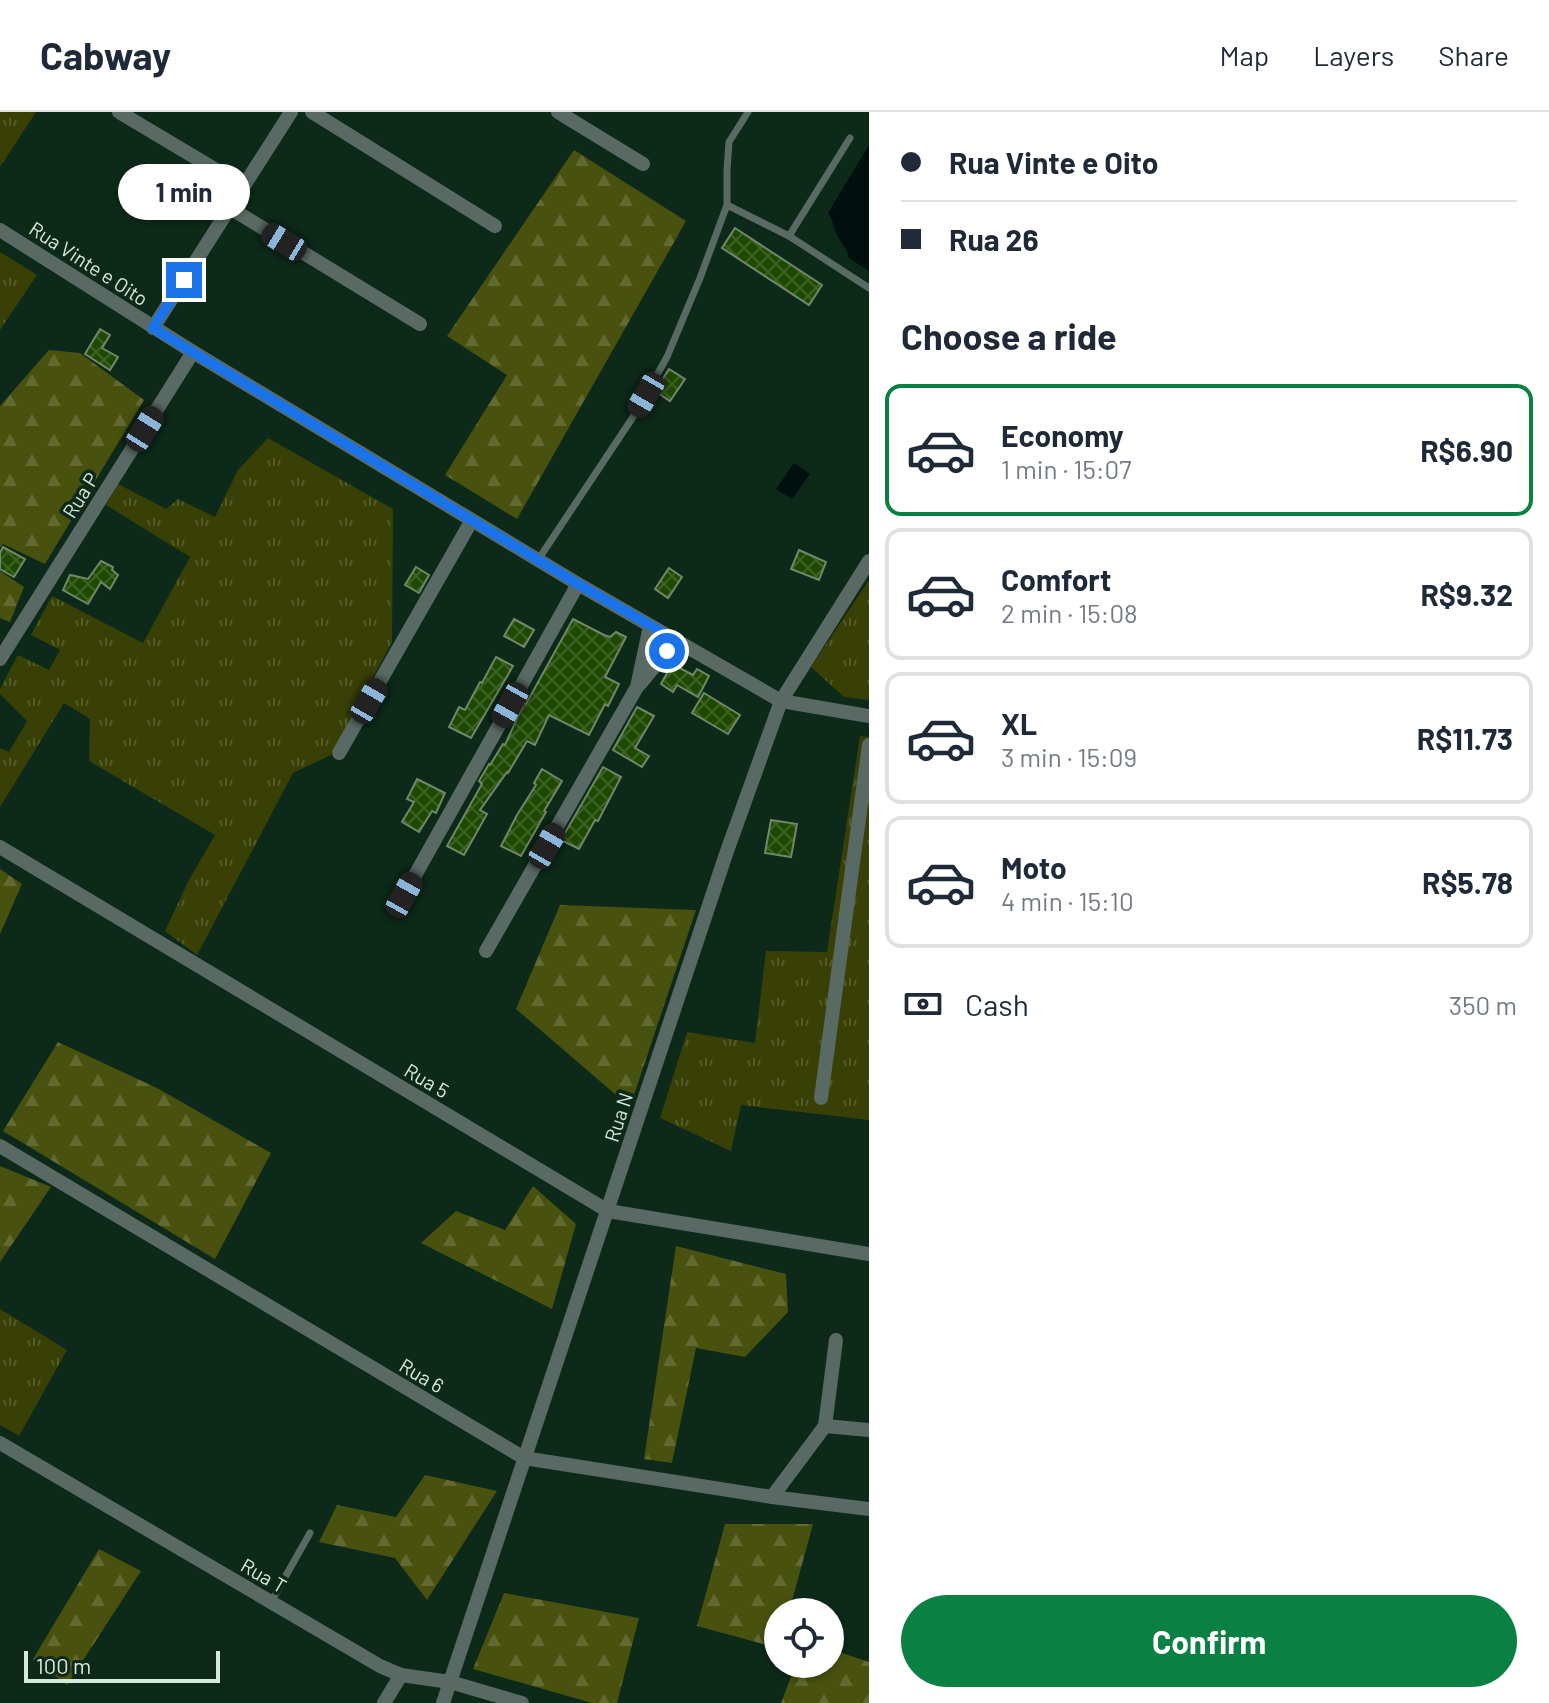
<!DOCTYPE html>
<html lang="en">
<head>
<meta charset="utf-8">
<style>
  body { margin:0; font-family:Barlow,sans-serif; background:#f6f6f7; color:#1f2937; height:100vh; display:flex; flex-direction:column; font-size:30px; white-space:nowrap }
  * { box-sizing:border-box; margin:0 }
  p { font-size:26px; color:#747a83 }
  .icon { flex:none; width:44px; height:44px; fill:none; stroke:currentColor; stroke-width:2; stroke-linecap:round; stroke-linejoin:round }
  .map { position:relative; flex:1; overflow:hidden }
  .side { display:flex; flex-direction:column; background:#fff; width:680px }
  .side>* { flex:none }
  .guide { display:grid; align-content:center; height:176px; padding:0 32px; background:#fff }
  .buttons { position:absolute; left:764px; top:1486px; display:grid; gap:16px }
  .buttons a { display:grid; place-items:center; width:80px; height:80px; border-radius:50%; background:#fff; box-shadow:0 2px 6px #0004; font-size:40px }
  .scale { position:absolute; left:24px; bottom:20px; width:196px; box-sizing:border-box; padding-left:8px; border:4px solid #d7e8dd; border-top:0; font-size:22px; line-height:28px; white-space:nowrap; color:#d7e8dd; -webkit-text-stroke:6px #0c2919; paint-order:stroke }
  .end { position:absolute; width:36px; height:36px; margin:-18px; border:10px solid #1a73e8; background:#fff; box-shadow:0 0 0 4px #fff }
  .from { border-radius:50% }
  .bubble { position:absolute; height:56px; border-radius:28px; background:#fff; box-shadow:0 2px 6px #0004; font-size:26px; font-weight:700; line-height:56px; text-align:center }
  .car { position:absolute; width:24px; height:48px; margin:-24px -12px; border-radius:10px; box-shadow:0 0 6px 2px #0007; background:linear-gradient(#222 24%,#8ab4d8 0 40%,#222 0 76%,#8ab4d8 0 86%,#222 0) }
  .guide b { display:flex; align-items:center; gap:28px; height:76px; font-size:30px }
  .guide b+b { border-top:2px solid #e0e1e3 }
  .guide i { width:20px; height:20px; background:#1f2937 }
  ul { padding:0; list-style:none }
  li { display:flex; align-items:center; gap:24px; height:132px; margin:0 16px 12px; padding:0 16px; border:4px solid #e0e1e3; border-radius:16px }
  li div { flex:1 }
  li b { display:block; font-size:30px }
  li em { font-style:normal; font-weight:700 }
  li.on { border-color:#0b8043 }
  li>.icon { width:72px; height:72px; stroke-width:1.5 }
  h2 { padding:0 32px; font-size:36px; line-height:96px }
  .pay { display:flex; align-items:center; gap:20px; height:88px; padding:0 32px; font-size:30px }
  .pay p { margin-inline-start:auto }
  .action { display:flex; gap:16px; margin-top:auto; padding:16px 32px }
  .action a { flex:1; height:92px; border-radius:48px; background:#0b8043; color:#fff; font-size:32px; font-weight:700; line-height:92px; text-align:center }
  header { display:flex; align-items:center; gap:48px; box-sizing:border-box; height:112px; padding:0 40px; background:#fff; border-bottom:2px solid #e0e1e3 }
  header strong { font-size:38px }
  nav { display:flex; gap:44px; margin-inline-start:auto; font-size:28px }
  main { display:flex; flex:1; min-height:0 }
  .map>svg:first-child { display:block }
</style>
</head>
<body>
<header>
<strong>Cabway</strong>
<nav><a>Map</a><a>Layers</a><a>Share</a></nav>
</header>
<main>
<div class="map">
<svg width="869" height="1591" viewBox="0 0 869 1591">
  <defs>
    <pattern id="grass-tufts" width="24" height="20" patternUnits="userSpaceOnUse" patternTransform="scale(2)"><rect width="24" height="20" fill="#394006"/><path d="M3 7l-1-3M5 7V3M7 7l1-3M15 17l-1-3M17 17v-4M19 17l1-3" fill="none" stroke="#555c2a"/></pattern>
    <pattern id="forest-firs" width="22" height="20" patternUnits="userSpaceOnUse" patternTransform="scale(2)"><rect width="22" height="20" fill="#48510e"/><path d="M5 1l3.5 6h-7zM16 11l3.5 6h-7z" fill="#626a31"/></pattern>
    <pattern id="building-cross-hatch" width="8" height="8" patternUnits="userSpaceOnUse" patternTransform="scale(2)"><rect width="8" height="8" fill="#1e4900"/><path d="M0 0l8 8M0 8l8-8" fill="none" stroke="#3e6325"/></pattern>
  </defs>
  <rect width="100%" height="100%" fill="#0c2919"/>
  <g fill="url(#grass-tufts)">
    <polygon points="0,0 36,0 0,55"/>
    <polygon points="0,140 37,163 0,218"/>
    <polygon points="268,326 393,397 392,530 331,643 293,661 197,843 165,819 189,768 215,723 89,649 90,607 64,591 0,695 0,636 9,640 27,609 0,582 0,577 18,543 49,558 60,538 31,523 52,484 143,531 190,445 106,393 118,372 166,397 178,387 215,405 238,358"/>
    <polygon points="869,468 869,588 844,585 811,555"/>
    <polygon points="860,624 869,625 869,1008 741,993 731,1039 660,1006 687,920 755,931 766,839 827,840"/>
    <polygon points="0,1197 67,1238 19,1324 0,1313"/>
  </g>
  <g fill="url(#forest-firs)">
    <polygon points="574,38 686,109 517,407 445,363 507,263 447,224"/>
    <polygon points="49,238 80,241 144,288 45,452 3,432 0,436 0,294"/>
    <polygon points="0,459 24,475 10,510 0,506"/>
    <polygon points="0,757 22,772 0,822"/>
    <polygon points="560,793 696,798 630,995 516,897"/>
    <polygon points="58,930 157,976 271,1041 215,1147 3,1019"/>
    <polygon points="0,1054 51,1075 0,1150"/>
    <polygon points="533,1074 576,1112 552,1197 421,1131 456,1099 505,1118"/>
    <polygon points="676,1134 786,1162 788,1200 745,1245 696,1236 672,1351 644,1347"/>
    <polygon points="425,1363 497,1379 427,1488 395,1446 319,1430 337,1393 396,1405"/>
    <polygon points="725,1412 813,1412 789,1500 778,1500 778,1536 697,1514"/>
    <polygon points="99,1437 141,1459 67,1573 33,1547"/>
    <polygon points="504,1481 639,1506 617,1591 592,1591 473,1557"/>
    <polygon points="830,1537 869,1550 869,1591 781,1591 796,1552 830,1552"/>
  </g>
  <g fill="#020f0f">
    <path d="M869 33V159L849 146C847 135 840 131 836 121 833 113 833 108 828 101Z"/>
    <polygon points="794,351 810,362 792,387 776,377"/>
  </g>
  <g fill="url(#building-cross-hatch)" stroke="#72866a" stroke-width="2">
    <polygon points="735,116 822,173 809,193 722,136"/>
    <polygon points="100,217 110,223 102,236 118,245 110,258 85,242"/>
    <polygon points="669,257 685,267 670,289 655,279"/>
    <polygon points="3,435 25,447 14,465 0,457 0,441"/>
    <polygon points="799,438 826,450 819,468 791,457"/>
    <polygon points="101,449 113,455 112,458 118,463 110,477 101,470 88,492 63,478 70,463 88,467"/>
    <polygon points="416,455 429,463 419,481 405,473"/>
    <polygon points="669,456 682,465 668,486 655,477"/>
    <polygon points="514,507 534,518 524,535 504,524"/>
    <polygon points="573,507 604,523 610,525 616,520 626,525 605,565 619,572 608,594 605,592 589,623 549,603 535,633 527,629 508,661 507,660 480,698 487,702 464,743 447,734 482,672 479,669 489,652 490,653 503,632 505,633 524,591 526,592"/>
    <polygon points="496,545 513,554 471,626 449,615 459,595 465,598 480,570 482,571"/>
    <polygon points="672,552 693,563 697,557 709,564 698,585 677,573 673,580 661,572"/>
    <polygon points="704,581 740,603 728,622 692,601"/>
    <polygon points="637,595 654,604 635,636 649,644 642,655 613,638"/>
    <polygon points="603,655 621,665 598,709 595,708 579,737 561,728"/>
    <polygon points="542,657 562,669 544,699 546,700 521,744 501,734 517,703 536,673 534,671"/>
    <polygon points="417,667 445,681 436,701 432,699 419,720 402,710 414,690 407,687"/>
    <polygon points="771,708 797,712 791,745 765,741"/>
  </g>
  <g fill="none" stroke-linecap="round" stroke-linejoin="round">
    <g stroke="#596a65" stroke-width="7">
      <polyline points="748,0 729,30 727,58 727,93 789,124 869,176"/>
      <polyline points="789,124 850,26"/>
      <polyline points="538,448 635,302 667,245 700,166 727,93"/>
      <polyline points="271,1490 310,1421"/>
    </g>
    <g stroke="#596a65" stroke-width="14">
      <polyline points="119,0 243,74"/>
      <polyline points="312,0 495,114"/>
      <polyline points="558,0 643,52"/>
      <polyline points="230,96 420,212"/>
      <polyline points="0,118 193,240 578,472 781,589 869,604"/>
      <polyline points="153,216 291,0"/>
      <polyline points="0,547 193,240"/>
      <polyline points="640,572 676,528"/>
      <polyline points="339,641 472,408"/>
      <polyline points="0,735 608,1099 869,1142"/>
      <polyline points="404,783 578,472"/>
      <polyline points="486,839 637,575 650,514"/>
      <polyline points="821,986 869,633"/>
      <polyline points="0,1034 524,1346 772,1385 869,1397"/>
      <polyline points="825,1314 836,1228"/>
      <polyline points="0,1331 380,1554 401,1563 450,1570 522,1591"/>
      <polyline points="772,1385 825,1314 869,1318"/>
      <polyline points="384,1591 401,1563"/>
      <polyline points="443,1591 726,742 781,589 869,449"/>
    </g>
  </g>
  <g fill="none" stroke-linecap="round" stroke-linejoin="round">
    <polyline stroke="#1a73e8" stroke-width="10" points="184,168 153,216 578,472 676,528 667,539"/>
  </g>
  <g text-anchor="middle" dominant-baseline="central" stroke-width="7" stroke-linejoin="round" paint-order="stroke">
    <g font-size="20" fill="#d7e8dd" stroke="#0c2919">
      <text transform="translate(89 151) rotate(33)">Rua Vinte e Oito</text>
      <text transform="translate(80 383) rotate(-58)">Rua P</text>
      <text transform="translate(427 968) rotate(31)">Rua 5</text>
      <text transform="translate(618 1005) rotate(-72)">Rua N</text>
      <text transform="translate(422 1263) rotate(31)">Rua 6</text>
      <text transform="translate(264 1463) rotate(30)">Rua T</text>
    </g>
  </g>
</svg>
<div class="buttons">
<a><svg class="icon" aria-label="locate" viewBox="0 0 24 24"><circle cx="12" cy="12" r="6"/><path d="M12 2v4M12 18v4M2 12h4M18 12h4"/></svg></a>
</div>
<div class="scale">100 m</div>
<i class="end from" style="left:667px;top:539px"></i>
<i class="end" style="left:184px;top:168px"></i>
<div class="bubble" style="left:118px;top:52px;width:132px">1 min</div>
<i class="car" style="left:284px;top:130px;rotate:301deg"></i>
<i class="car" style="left:646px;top:283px;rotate:210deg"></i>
<i class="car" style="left:145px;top:317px;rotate:32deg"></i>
<i class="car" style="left:369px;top:589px;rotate:30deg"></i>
<i class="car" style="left:510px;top:593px;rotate:209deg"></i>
<i class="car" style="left:547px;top:734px;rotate:30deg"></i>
<i class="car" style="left:404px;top:783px;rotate:29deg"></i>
</div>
<section class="side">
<div class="guide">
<b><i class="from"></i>Rua Vinte e Oito</b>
<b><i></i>Rua 26</b>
</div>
<h2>Choose a ride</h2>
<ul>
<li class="on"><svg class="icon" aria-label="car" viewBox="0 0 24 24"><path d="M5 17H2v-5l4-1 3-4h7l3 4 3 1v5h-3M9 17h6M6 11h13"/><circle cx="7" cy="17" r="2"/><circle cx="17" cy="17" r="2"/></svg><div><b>Economy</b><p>1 min · 15:07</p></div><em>R$6.90</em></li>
<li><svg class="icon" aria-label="car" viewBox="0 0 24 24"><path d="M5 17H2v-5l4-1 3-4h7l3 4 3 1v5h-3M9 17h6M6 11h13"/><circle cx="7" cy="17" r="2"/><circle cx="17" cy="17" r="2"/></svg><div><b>Comfort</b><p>2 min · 15:08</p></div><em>R$9.32</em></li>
<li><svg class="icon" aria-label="car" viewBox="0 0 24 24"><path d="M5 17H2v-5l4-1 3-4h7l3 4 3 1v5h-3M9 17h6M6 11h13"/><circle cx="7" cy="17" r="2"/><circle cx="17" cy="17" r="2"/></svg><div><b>XL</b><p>3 min · 15:09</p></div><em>R$11.73</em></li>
<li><svg class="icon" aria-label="car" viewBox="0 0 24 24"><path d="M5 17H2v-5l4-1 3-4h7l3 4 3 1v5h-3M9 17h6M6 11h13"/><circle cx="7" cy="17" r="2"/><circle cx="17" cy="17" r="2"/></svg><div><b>Moto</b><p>4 min · 15:10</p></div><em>R$5.78</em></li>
</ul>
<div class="pay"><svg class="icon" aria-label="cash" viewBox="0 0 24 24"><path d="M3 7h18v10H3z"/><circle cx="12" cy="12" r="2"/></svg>Cash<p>350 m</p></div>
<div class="action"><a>Confirm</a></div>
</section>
</main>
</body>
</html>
